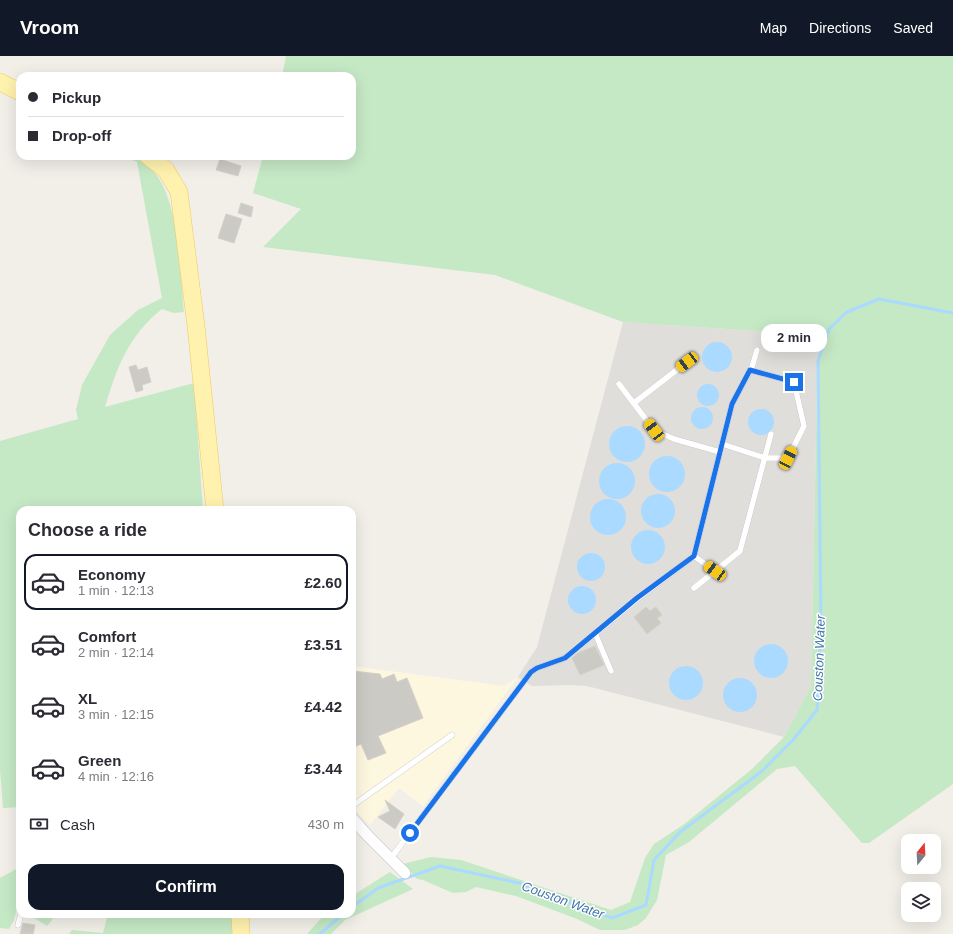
<!DOCTYPE html>
<html lang="en">
<head>
<meta charset="utf-8">
<style>
  body { margin:0; font-family:Arial,sans-serif; background:#f2f2f3; color:#2b2b33; height:100vh; display:flex; flex-direction:column; font-size:15px; white-space:nowrap }
  * { box-sizing:border-box; margin:0 }
  p { font-size:13px; color:#7c7c81 }
  .icon { flex:none; width:22px; height:22px; fill:none; stroke:currentColor; stroke-width:2; stroke-linecap:round; stroke-linejoin:round }
  .map { position:relative; flex:1; overflow:hidden }
  .side { position:absolute; left:16px; top:450px; width:340px; height:412px; display:flex; flex-direction:column; background:#fff; border-radius:12px; box-shadow:0 4px 16px #0002 }
  .side>* { flex:none }
  .banner { position:absolute; left:16px; top:16px; width:340px; height:88px; border-radius:12px; box-shadow:0 4px 16px #0002; display:grid; align-content:center; height:88px; padding:0 12px; background:#fff }
  .needle { width:26px; rotate:18deg }
  .tools { position:absolute; left:901px; top:778px; display:grid; gap:8px }
  .tools a { display:grid; place-items:center; width:40px; height:40px; border-radius:8px; background:#fff; box-shadow:0 4px 16px #0002; font-size:20px }
  .end { position:absolute; width:18px; height:18px; margin:-9px; border:5px solid #1a73e8; background:#fff; box-shadow:0 0 0 2px #fff }
  .from { border-radius:50% }
  .bubble { position:absolute; height:28px; border-radius:12px; background:#fff; box-shadow:0 4px 16px #0002; font-size:13px; font-weight:700; line-height:28px; text-align:center }
  .car { position:absolute; width:12px; height:24px; margin:-12px -6px; border-radius:5px; box-shadow:0 0 3px 1px #0007; background:linear-gradient(#f5c518 24%,#345 0 40%,#f5c518 0 76%,#345 0 86%,#f5c518 0) }
  .banner b { display:flex; align-items:center; gap:14px; height:38px; font-size:15px }
  .banner b+b { border-top:1px solid #e1e1e2 }
  .banner i { width:10px; height:10px; background:#2b2b33 }
  ul { padding:0; list-style:none }
  li { display:flex; align-items:center; gap:12px; height:56px; margin:0 8px 6px; padding:0 4px; border:2px solid transparent; border-radius:12px }
  li div { flex:1 }
  li b { display:block; font-size:15px }
  li em { font-style:normal; font-weight:700 }
  li.on { border-color:#111827 }
  li>.icon { width:36px; height:36px; stroke-width:1.5 }
  h2 { padding:0 12px; font-size:18px; line-height:48px }
  .pay { display:flex; align-items:center; gap:10px; height:44px; padding:0 12px; font-size:15px }
  .pay p { margin-inline-start:auto }
  .action { display:flex; gap:8px; margin-top:auto; padding:8px 12px }
  .action a { flex:1; height:46px; border-radius:12px; background:#111827; color:#fff; font-size:16px; font-weight:700; line-height:46px; text-align:center }
  header { display:flex; align-items:center; gap:24px; box-sizing:border-box; height:56px; padding:0 20px; background:#111827; color:#fff }
  header strong { font-size:19px }
  nav { display:flex; gap:22px; margin-inline-start:auto; font-size:14px }
  .map>svg:first-child { display:block }
</style>
</head>
<body>
<header>
<strong>Vroom</strong>
<nav><a>Map</a><a>Directions</a><a>Saved</a></nav>
</header>
<div class="map">
<svg width="953" height="878" viewBox="0 0 953 878">
  <rect width="100%" height="100%" fill="#f1efe8"/>
  <polygon fill="#fef7e0" points="352,610 504,630 518,621 423,750 399,732 370,769 357,756 356,751 352,748"/>
  <polygon fill="#e0deda" points="623,266 818,279 811,630 784,681 587,630 571,629 532,630 518,621 537,591"/>
  <g fill="#c5e8c5">
    <polygon points="286,0 953,0 953,728 869,787 862,787 795,710 777,713 689,786 666,799 657,844 646,862 638,869 625,874 600,874 577,863 516,840 476,831 466,836 453,837 423,824 417,823 403,808 431,801 461,804 611,854 630,846 645,802 654,788 683,769 752,713 784,681 811,630 818,279 623,266 495,219 263,191 301,153 253,137 263,100 352,100 352,20 282,20"/>
    <path d="M122 100C182 100 179 214 184 256L174 257 162 253C128 280 117 311 105 351L194 327 203 454H20V751L3 752 0 714V385L78 363 76 354 82 329 110 279 138 254 162 242 137 106Z"/>
    <polygon points="20,811 18,848 14,864 9,873 0,872 0,822"/>
    <polygon points="390,816 413,833 345,864 331,878 307,878 325,858 352,858 352,840"/>
    <polygon points="33,858 54,858 52,864 47,870 33,861"/>
    <polygon points="108,858 234,858 235,878 69,878 72,874 103,877"/>
  </g>
  <g fill="#aadaff">
    <circle cx="717" cy="301" r="15"/>
    <circle cx="708" cy="339" r="11"/>
    <circle cx="702" cy="362" r="11"/>
    <circle cx="761" cy="366" r="13"/>
    <circle cx="627" cy="388" r="18"/>
    <circle cx="667" cy="418" r="18"/>
    <circle cx="617" cy="425" r="18"/>
    <circle cx="658" cy="455" r="17"/>
    <circle cx="608" cy="461" r="18"/>
    <circle cx="648" cy="491" r="17"/>
    <circle cx="591" cy="511" r="14"/>
    <circle cx="582" cy="544" r="14"/>
    <circle cx="771" cy="605" r="17"/>
    <circle cx="686" cy="627" r="17"/>
    <circle cx="740" cy="639" r="17"/>
  </g>
  <g fill="none" stroke-linecap="round" stroke-linejoin="round">
    <g stroke="#aadaff" stroke-width="3">
      <polyline points="352,851 378,832 440,810 519,827 612,862 646,849 654,804 680,776 761,716 793,684 817,654 821,570 818,305 829,273 847,256 879,243 953,257"/>
      <polyline points="320,878 343,858"/>
    </g>
  </g>
  <g fill="#cccac5" stroke="#d6d1c6">
    <polygon points="220,103 241,110 238,120 216,114"/>
    <polygon points="241,147 253,151 251,161 238,157"/>
    <polygon points="226,158 242,163 234,187 218,182"/>
    <polygon points="136,309 138,314 147,311 151,326 142,329 143,334 136,336 129,311"/>
    <polygon points="646,551 650,555 656,551 662,559 657,562 661,567 647,578 634,561"/>
    <polygon points="595,590 604,609 580,619 572,602 578,597"/>
    <polygon points="352,615 380,618 382,623 394,618 397,626 407,622 423,662 378,680 386,697 368,704 361,688 352,692"/>
    <polygon points="385,744 404,758 395,773 378,761 390,755"/>
    <polygon points="23,867 35,869 33,878 20,878"/>
  </g>
  <g fill="none" stroke-linecap="round" stroke-linejoin="round">
    <g stroke="#b5b8bc" stroke-width="6">
      <g id="service">
        <polyline points="619,328 654,374 674,383 720,396"/>
        <polyline points="634,347 687,306"/>
        <polyline points="722,388 765,402 788,402 804,370 794,326 750,314"/>
        <polyline points="694,500 715,515"/>
        <polyline points="694,532 740,495 771,378"/>
        <polyline points="595,577 611,615"/>
        <polyline points="352,750 452,679"/>
        <polyline points="391,802 531,616 537,612 565,602 637,543 694,500 732,348 752,311 757,294"/>
        <polyline points="18,869 21,858"/>
      </g>
    </g>
    <g stroke="#b5b8bc" stroke-width="12">
      <polyline id="minor" points="352,762 367,779 405,817"/>
    </g>
    <g stroke="#f2c960" stroke-width="18">
      <g id="primary">
        <polyline points="0,26 20,36"/>
        <polyline points="148,100 166,114 179,136 196,270 215,454"/>
        <polyline points="240,858 241,878"/>
      </g>
    </g>
    <use href="#service" stroke="#fff" stroke-width="5.5"/>
    <use href="#minor" stroke="#fff" stroke-width="11"/>
    <use href="#primary" stroke="#fff2af" stroke-width="17"/>
  </g>
  <g fill="none" stroke-linecap="round" stroke-linejoin="round">
    <polyline stroke="#1a73e8" stroke-width="5" points="410,777 531,616 537,612 565,602 637,542 694,500 732,348 750,314 794,326"/>
  </g>
  <g text-anchor="middle" dominant-baseline="central" stroke-width="3" stroke-linejoin="round" paint-order="stroke">
    <g font-size="13" font-style="italic" fill="#4174aa" stroke="#fff">
      <text transform="translate(819 602) rotate(-88)">Couston Water</text>
      <text transform="translate(563 844) rotate(20)">Couston Water</text>
    </g>
  </g>
</svg>
<div class="tools">
<a><svg class="needle" viewBox="-14 -14 28 28"><path d="M0-13l5 13h-10z" fill="#e53935"/><path d="M0 13l5-13h-10z" fill="#7c7c81"/></svg></a>
<a><svg class="icon" aria-label="layers" viewBox="0 0 24 24"><path d="M12 4l9 5-9 5-9-5zM3 14l9 5 9-5"/></svg></a>
</div>
<i class="end from" style="left:410px;top:777px"></i>
<i class="end" style="left:794px;top:326px"></i>
<div class="bubble" style="left:761px;top:268px;width:66px">2 min</div>
<i class="car" style="left:687px;top:306px;rotate:233deg"></i>
<i class="car" style="left:654px;top:374px;rotate:323deg"></i>
<i class="car" style="left:788px;top:402px;rotate:26deg"></i>
<i class="car" style="left:715px;top:515px;rotate:306deg"></i>
<div class="banner">
<b><i class="from"></i>Pickup</b>
<b><i></i>Drop-off</b>
</div>
<section class="side">
<h2>Choose a ride</h2>
<ul>
<li class="on"><svg class="icon" aria-label="car" viewBox="0 0 24 24"><path d="M5 17H2v-5l4-1 3-4h7l3 4 3 1v5h-3M9 17h6M6 11h13"/><circle cx="7" cy="17" r="2"/><circle cx="17" cy="17" r="2"/></svg><div><b>Economy</b><p>1 min · 12:13</p></div><em>£2.60</em></li>
<li><svg class="icon" aria-label="car" viewBox="0 0 24 24"><path d="M5 17H2v-5l4-1 3-4h7l3 4 3 1v5h-3M9 17h6M6 11h13"/><circle cx="7" cy="17" r="2"/><circle cx="17" cy="17" r="2"/></svg><div><b>Comfort</b><p>2 min · 12:14</p></div><em>£3.51</em></li>
<li><svg class="icon" aria-label="car" viewBox="0 0 24 24"><path d="M5 17H2v-5l4-1 3-4h7l3 4 3 1v5h-3M9 17h6M6 11h13"/><circle cx="7" cy="17" r="2"/><circle cx="17" cy="17" r="2"/></svg><div><b>XL</b><p>3 min · 12:15</p></div><em>£4.42</em></li>
<li><svg class="icon" aria-label="car" viewBox="0 0 24 24"><path d="M5 17H2v-5l4-1 3-4h7l3 4 3 1v5h-3M9 17h6M6 11h13"/><circle cx="7" cy="17" r="2"/><circle cx="17" cy="17" r="2"/></svg><div><b>Green</b><p>4 min · 12:16</p></div><em>£3.44</em></li>
</ul>
<div class="pay"><svg class="icon" aria-label="cash" viewBox="0 0 24 24"><path d="M3 7h18v10H3z"/><circle cx="12" cy="12" r="2"/></svg>Cash<p>430 m</p></div>
<div class="action"><a>Confirm</a></div>
</section>
</div>
</body>
</html>
